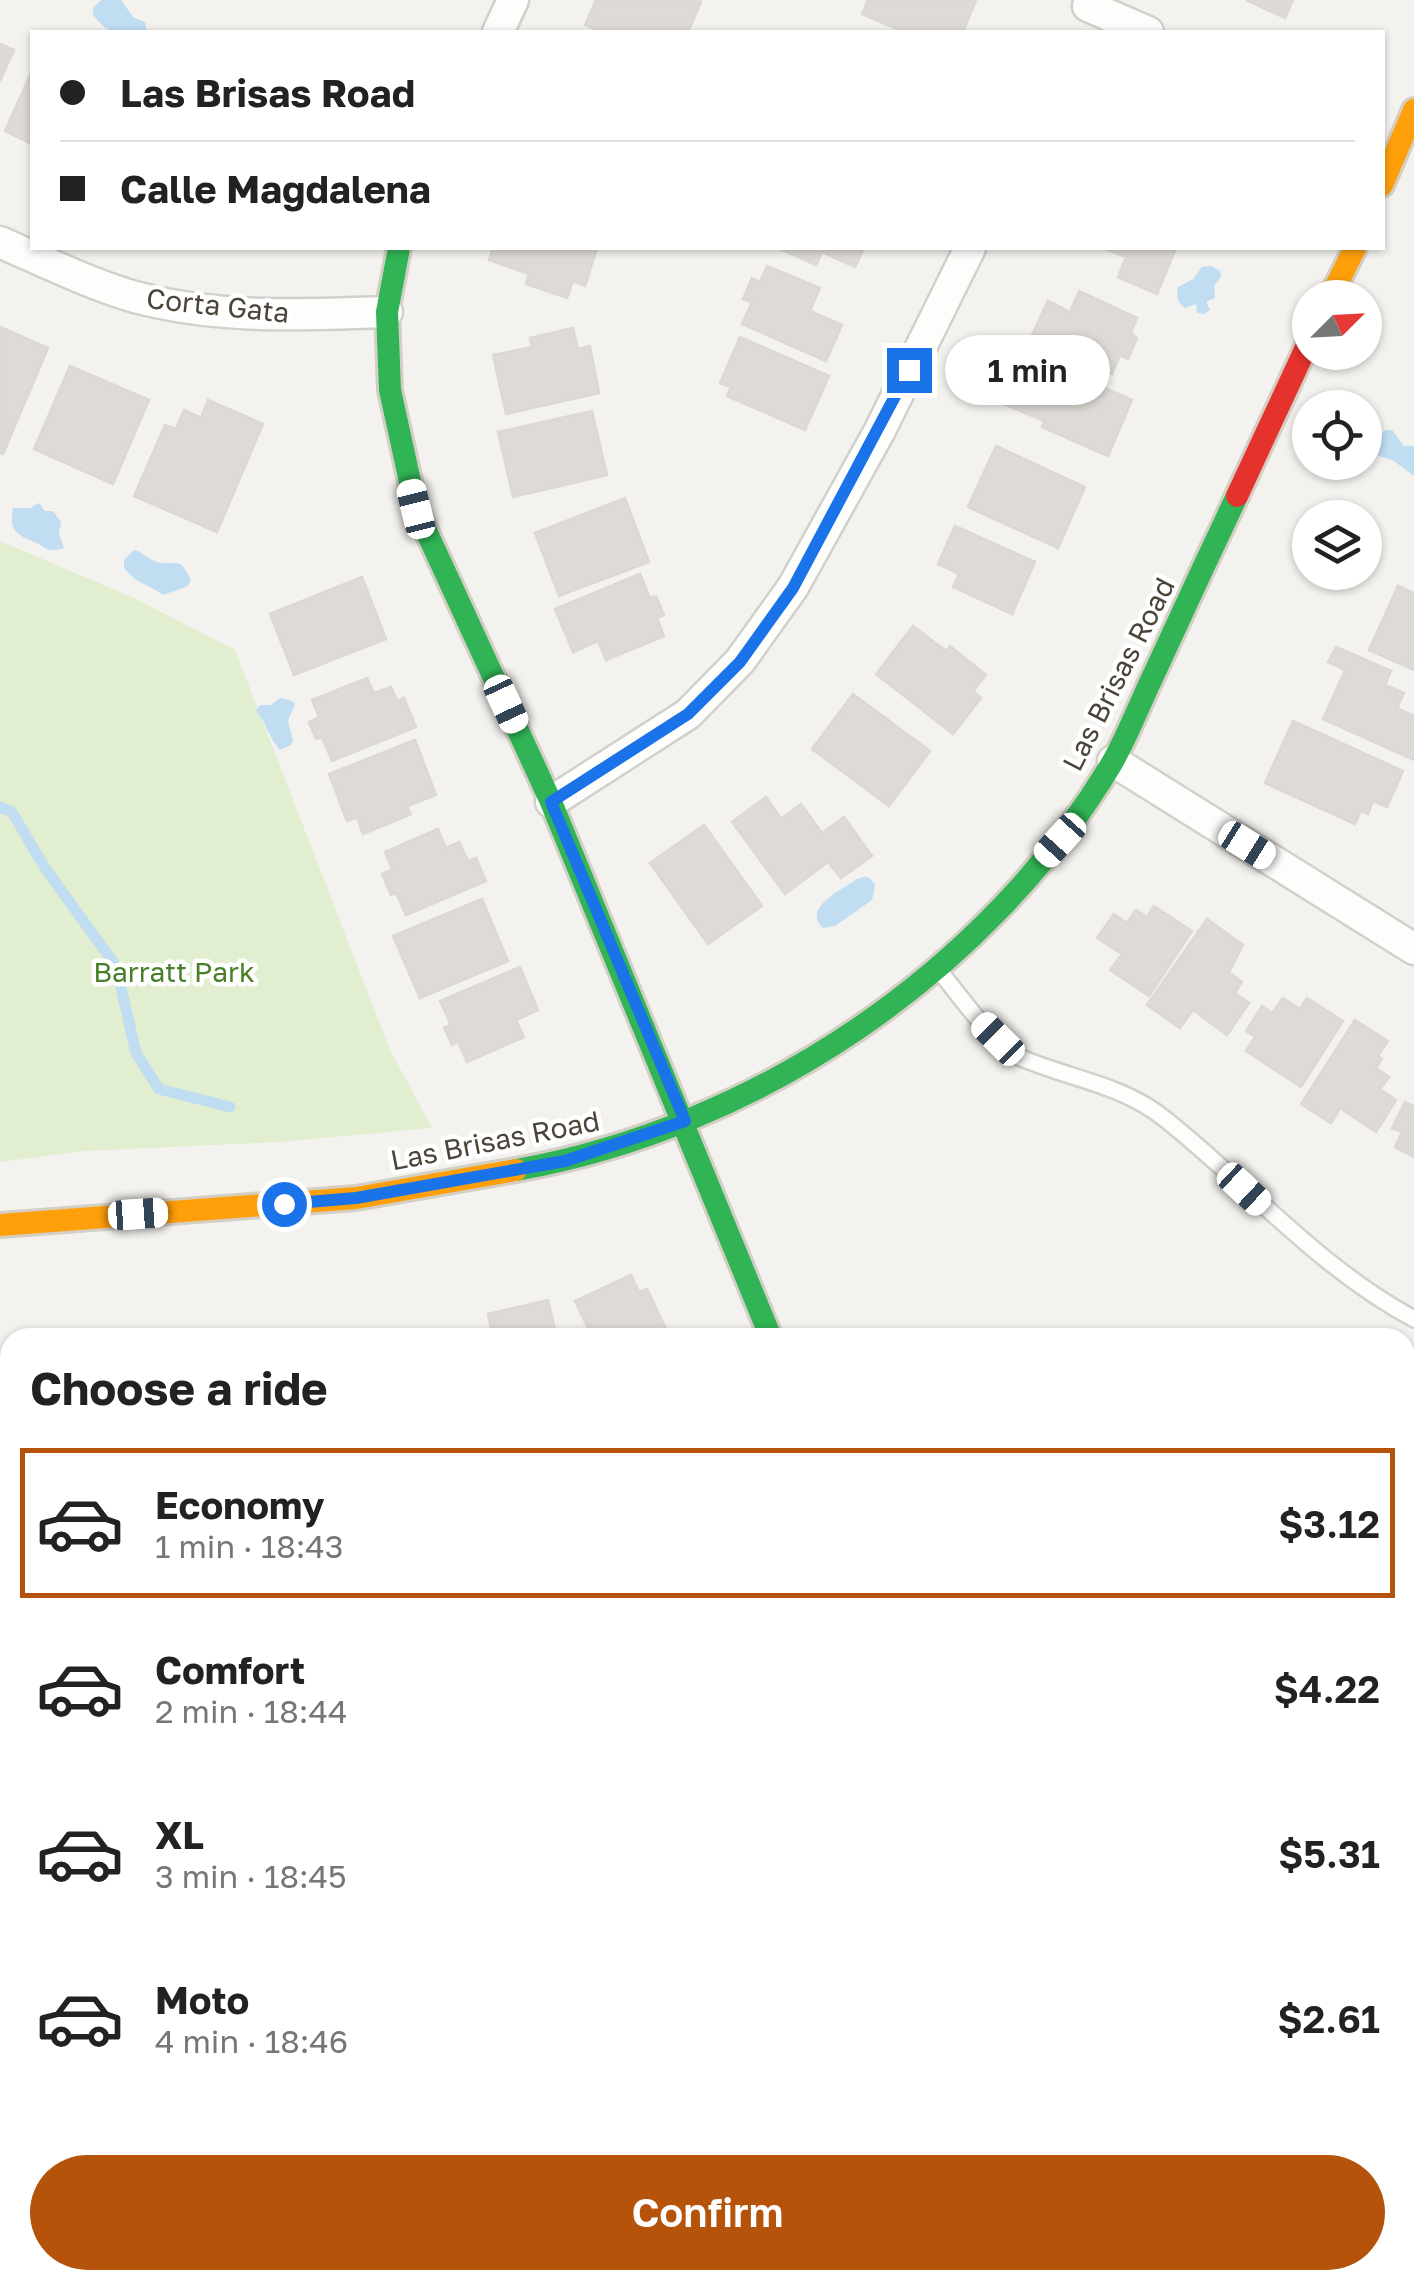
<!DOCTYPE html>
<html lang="en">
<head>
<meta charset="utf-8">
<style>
  body { margin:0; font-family:"Golos Text",sans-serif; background:#f2f2f2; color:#222; height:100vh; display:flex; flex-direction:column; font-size:38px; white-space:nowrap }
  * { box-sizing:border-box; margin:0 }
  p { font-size:32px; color:#767676 }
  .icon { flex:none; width:55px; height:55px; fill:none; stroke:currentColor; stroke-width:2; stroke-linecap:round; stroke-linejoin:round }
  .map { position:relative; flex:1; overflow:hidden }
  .drawer { position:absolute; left:0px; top:1328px; width:1415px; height:962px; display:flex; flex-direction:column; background:#fff; border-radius:30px 30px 0 0; box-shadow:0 2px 8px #0004 }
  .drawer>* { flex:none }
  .banner { position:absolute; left:30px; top:30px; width:1355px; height:220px; border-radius:0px; box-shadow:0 2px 8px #0004; display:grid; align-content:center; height:220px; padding:0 30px; background:#fff }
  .needle { width:65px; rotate:66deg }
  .controls { position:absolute; left:1292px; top:280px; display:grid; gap:20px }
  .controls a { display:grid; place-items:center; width:90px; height:90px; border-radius:50%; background:#fff; box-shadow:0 2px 8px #0004; font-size:50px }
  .end { position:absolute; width:45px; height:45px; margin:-22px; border:12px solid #1a73e8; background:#fff; box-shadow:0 0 0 5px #fff }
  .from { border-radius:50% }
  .bubble { position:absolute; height:70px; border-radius:35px; background:#fff; box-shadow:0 2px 8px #0004; font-size:32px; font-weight:600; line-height:70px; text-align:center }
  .car { position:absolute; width:30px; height:60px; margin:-30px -15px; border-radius:12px; box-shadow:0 0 8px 2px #0007; background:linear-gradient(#fff 24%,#345 0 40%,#fff 0 76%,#345 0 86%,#fff 0) }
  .banner b { display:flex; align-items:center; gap:35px; height:95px; font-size:38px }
  .banner b+b { border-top:2px solid #e0e0e0 }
  .banner i { width:25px; height:25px; background:#222 }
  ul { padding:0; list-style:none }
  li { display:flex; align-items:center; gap:30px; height:150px; margin:0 20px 15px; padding:0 10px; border:5px solid transparent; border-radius:0px }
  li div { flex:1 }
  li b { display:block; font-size:38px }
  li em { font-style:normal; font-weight:600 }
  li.current { border-color:#b45309 }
  li>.icon { width:90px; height:90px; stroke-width:1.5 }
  h2 { padding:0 30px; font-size:45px; line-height:120px }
  .button { display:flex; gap:20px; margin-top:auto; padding:20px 30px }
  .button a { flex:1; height:115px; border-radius:60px; background:#b45309; color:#fff; font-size:40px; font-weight:600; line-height:115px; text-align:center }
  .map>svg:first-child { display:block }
</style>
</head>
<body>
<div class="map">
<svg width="1414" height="2289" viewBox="0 0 1414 2289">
  <rect width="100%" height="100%" fill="#f4f2ee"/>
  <polygon fill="#e1eecf" points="0,541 134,598 235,650 390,1050 432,1128 279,1142 85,1151 0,1162"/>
  <g fill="#c0ddf1">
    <path d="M101 0H121L133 17 145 22 147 32C124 33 106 36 93 14V8Z"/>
    <path d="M1211 266 1220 271 1221 277 1214 286 1215 298 1206 302 1210 310 1205 314 1197 313 1196 304 1185 308C1177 303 1176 296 1178 287L1193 279 1202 267Z"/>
    <polygon points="1386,430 1392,430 1404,446 1414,446 1414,476 1394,461 1376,455 1373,447 1376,439"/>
    <path d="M39 503 45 511H53L61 522 59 534 64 548C47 554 46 547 32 541 15 534 9 529 13 508H30Z"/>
    <path d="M134 550C144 552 147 559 157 562 177 567 179 554 191 580L188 586 163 595C150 585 135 583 124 568V560Z"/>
    <path d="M280 698 290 700 295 704 288 721 293 740 291 745 280 750C269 738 266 722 256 711L260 705H271Z"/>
    <path d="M864 877 870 878 875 885 872 900 835 926 823 928C802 908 841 890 857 879Z"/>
  </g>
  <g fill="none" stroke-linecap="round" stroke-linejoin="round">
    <polyline stroke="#c0ddf1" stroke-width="11" points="0,807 12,812 45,868 116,966 136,1053 159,1089 230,1107"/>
  </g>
  <g fill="#dedbd6" stroke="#dcd9d4" stroke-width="2.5">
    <polygon points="596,0 697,0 701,2 688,32 603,32 585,25"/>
    <polygon points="868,0 976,0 963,32 904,32 862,14"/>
    <polygon points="1246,0 1293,0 1285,18"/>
    <polygon points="0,44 14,50 0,81"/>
    <polygon points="32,71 32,144 5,131"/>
    <polygon points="493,248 597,248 585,286 573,281 567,298 526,284 529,274 489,260"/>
    <polygon points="778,248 864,248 855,267 822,252 816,265"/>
    <polygon points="1103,248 1176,248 1157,294 1118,277 1126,257"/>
    <polygon points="767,266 820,288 810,311 842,325 826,361 742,324 752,302 743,299 752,278 760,282"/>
    <polygon points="1079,291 1137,318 1131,333 1137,338 1128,359 1120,355 1112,374 1031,337 1048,301 1070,312"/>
    <polygon points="0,327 48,348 3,454 0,453"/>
    <polygon points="573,328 578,349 590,346 599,393 506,414 493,355 532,347 530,338"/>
    <polygon points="740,337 829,376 805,430 727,396 731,387 720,383"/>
    <polygon points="1026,353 1132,400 1108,456 1042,427 1044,421 1004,404"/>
    <polygon points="70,366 149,400 113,484 34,449"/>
    <polygon points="208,400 263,424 217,532 134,496 165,425 176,429 184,410 201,418"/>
    <polygon points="592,411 607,475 513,497 498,432"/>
    <polygon points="996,446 1085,487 1058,548 968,507"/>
    <polygon points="625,498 649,562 559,596 535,533"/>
    <polygon points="955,526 1035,562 1012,614 953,587 959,574 938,564"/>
    <polygon points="640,574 650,598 656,596 664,615 657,618 664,636 606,660 598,641 573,652 555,609"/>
    <polygon points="362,577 386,639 294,675 270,614"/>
    <polygon points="1398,586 1414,593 1414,670 1369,650"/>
    <polygon points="913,626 946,651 950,646 986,675 973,691 981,698 953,734 876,674"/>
    <polygon points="1336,647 1391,671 1385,685 1404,693 1397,708 1414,716 1414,760 1323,719 1345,670 1328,662"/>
    <polygon points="367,678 374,693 391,687 397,701 404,698 416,727 332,761 322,737 316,739 309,722 319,717 312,700"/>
    <polygon points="853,694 930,751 889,806 812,749"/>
    <polygon points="1293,721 1403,771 1387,807 1373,801 1368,814 1361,811 1355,824 1265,783"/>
    <polygon points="415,740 436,795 407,806 411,814 363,834 357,817 347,821 329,774"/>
    <polygon points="766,797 781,819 801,804 822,833 844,817 872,856 841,878 828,862 785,894 732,822"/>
    <polygon points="704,825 762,906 708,944 650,863"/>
    <polygon points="438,829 446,848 459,842 468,861 476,858 486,881 406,915 396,893 391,895 382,874 392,869 385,852"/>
    <polygon points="482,899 508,961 420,998 393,936"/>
    <polygon points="1154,906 1192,931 1149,996 1110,970 1122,954 1097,938 1114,914 1127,923 1136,910 1147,917"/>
    <polygon points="1207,919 1243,945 1229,972 1242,982 1235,993 1249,1003 1227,1035 1193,1010 1180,1028 1147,1005"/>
    <polygon points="520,967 538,1010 516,1020 524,1037 467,1062 458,1042 452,1045 444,1028 451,1025 440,1001"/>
    <polygon points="1283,998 1300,1009 1307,998 1343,1021 1301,1087 1246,1051 1255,1037 1246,1031 1262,1006 1272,1013"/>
    <polygon points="1355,1020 1388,1041 1378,1056 1382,1059 1376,1068 1389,1077 1380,1089 1396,1100 1376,1132 1340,1108 1331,1123 1301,1104"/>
    <polygon points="1405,1102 1414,1106 1414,1157 1395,1147 1402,1132 1392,1128"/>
    <polygon points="631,1275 639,1292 647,1289 668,1333 659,1338 593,1338 575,1301"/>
    <polygon points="548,1300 557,1338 493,1338 488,1314"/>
    <polygon points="10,1400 10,1468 0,1469 0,1401"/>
    <polygon points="1414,1567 1414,1615 1405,1612 1405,1594"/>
    <polygon points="1405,1786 1414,1789 1414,1878 1405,1906"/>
    <polygon points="0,2136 1,2140 10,2136 10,2200 0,2204"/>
    <polygon points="47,2280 85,2280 90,2289 27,2289"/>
    <polygon points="551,2280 601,2280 611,2289 544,2289"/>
  </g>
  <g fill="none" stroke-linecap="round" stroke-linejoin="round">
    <g stroke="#d2d0cb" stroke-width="20">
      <path id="lane" d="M937 968C955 989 996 1048 1019 1057 1069 1079 1122 1084 1165 1119 1248 1185 1319 1268 1414 1319"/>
    </g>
    <g stroke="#d2d0cb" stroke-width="35">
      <g id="street">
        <polyline points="1088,6 1148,32"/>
        <polyline points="498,32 513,0"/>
        <path d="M0 242C43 261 90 284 135 297 217 319 303 315 387 312"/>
        <polyline points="1113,761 1414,949"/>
        <polyline points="551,802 688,714 740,661 793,587 879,432 970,248"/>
        <polyline points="0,1593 10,1592"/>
        <polyline points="1405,1710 1414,1713"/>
        <polyline points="0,2036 10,2033"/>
        <polyline points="191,2280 195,2289"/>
        <polyline points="426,2289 437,2280"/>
      </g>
    </g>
    <g stroke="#d3cfc5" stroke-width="28">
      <g id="fast">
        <polyline points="399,248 387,312 390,390 416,509 551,802 771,1338"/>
        <path d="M516 1170C757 1127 986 973 1112 763 1128 735 1140 703 1154 674 1181 615 1209 555 1237 496"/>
        <polyline points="1308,2289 1328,2280"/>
      </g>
    </g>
    <g stroke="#d3cfc5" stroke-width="28">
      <g id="slow">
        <polyline points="1382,185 1414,110"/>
        <polyline points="1330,298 1355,248"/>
        <polyline points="0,1225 356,1198 516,1170"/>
      </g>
    </g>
    <g stroke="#d3cfc5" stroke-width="28">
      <g id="jam">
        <polyline points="1237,496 1310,339"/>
        <polyline points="1405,2246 1414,2242"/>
      </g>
    </g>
    <use href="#lane" stroke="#fdfdfc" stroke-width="15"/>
    <use href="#street" stroke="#fdfdfc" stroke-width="30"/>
    <use href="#fast" stroke="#30b455" stroke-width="22"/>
    <use href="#slow" stroke="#ff9f0a" stroke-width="22"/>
    <use href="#jam" stroke="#e5322d" stroke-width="22"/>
  </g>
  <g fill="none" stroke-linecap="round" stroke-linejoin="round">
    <polyline stroke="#1a73e8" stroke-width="12" points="284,1204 356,1198 565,1161 685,1121 551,802 688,714 740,662 793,588 909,370"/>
  </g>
  <g text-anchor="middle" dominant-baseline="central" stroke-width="9" stroke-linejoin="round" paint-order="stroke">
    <g font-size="28" fill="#4b4439" stroke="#fff">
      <text transform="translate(218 305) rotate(6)">Corta Gata</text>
      <text transform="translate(1118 674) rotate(-63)">Las Brisas Road</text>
      <text transform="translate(495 1140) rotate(-11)">Las Brisas Road</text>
    </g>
    <g font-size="28" fill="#4a7f2a" stroke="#fff">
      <text x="174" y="971">Barratt Park</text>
    </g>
  </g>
</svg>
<div class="controls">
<a><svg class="needle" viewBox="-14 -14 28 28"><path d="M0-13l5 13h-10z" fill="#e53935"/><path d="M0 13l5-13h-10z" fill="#767676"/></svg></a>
<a><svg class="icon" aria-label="locate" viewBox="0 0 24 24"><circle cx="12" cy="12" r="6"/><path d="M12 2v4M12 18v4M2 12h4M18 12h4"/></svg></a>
<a><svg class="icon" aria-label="layers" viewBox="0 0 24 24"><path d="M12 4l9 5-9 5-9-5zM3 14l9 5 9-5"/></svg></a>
</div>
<i class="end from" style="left:284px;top:1204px"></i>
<i class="end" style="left:909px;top:370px"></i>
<div class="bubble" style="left:945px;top:335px;width:165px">1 min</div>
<i class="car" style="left:416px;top:509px;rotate:346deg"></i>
<i class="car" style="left:506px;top:704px;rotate:155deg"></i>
<i class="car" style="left:1060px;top:840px;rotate:222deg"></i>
<i class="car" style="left:1247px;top:845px;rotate:122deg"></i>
<i class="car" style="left:998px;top:1039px;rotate:315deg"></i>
<i class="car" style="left:1244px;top:1189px;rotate:133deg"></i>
<i class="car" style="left:138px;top:1214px;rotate:86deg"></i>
<div class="banner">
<b><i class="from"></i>Las Brisas Road</b>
<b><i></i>Calle Magdalena</b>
</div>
<section class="drawer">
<h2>Choose a ride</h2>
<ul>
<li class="current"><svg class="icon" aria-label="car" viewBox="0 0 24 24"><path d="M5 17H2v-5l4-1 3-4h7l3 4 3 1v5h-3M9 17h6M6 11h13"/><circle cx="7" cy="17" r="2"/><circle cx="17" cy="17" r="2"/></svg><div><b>Economy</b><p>1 min · 18:43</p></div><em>$3.12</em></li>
<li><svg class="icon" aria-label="car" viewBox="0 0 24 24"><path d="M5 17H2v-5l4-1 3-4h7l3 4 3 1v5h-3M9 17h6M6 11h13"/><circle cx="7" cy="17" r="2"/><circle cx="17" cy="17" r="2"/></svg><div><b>Comfort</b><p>2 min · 18:44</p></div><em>$4.22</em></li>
<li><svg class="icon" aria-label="car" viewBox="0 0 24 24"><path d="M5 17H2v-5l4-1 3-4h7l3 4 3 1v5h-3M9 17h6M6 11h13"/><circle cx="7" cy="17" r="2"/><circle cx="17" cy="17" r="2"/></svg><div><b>XL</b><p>3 min · 18:45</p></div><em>$5.31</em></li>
<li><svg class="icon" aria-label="car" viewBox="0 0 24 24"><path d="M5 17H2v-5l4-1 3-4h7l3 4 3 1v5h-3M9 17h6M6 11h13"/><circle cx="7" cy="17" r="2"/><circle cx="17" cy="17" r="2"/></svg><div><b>Moto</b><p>4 min · 18:46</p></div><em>$2.61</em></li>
</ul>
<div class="button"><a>Confirm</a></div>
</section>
</div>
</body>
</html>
